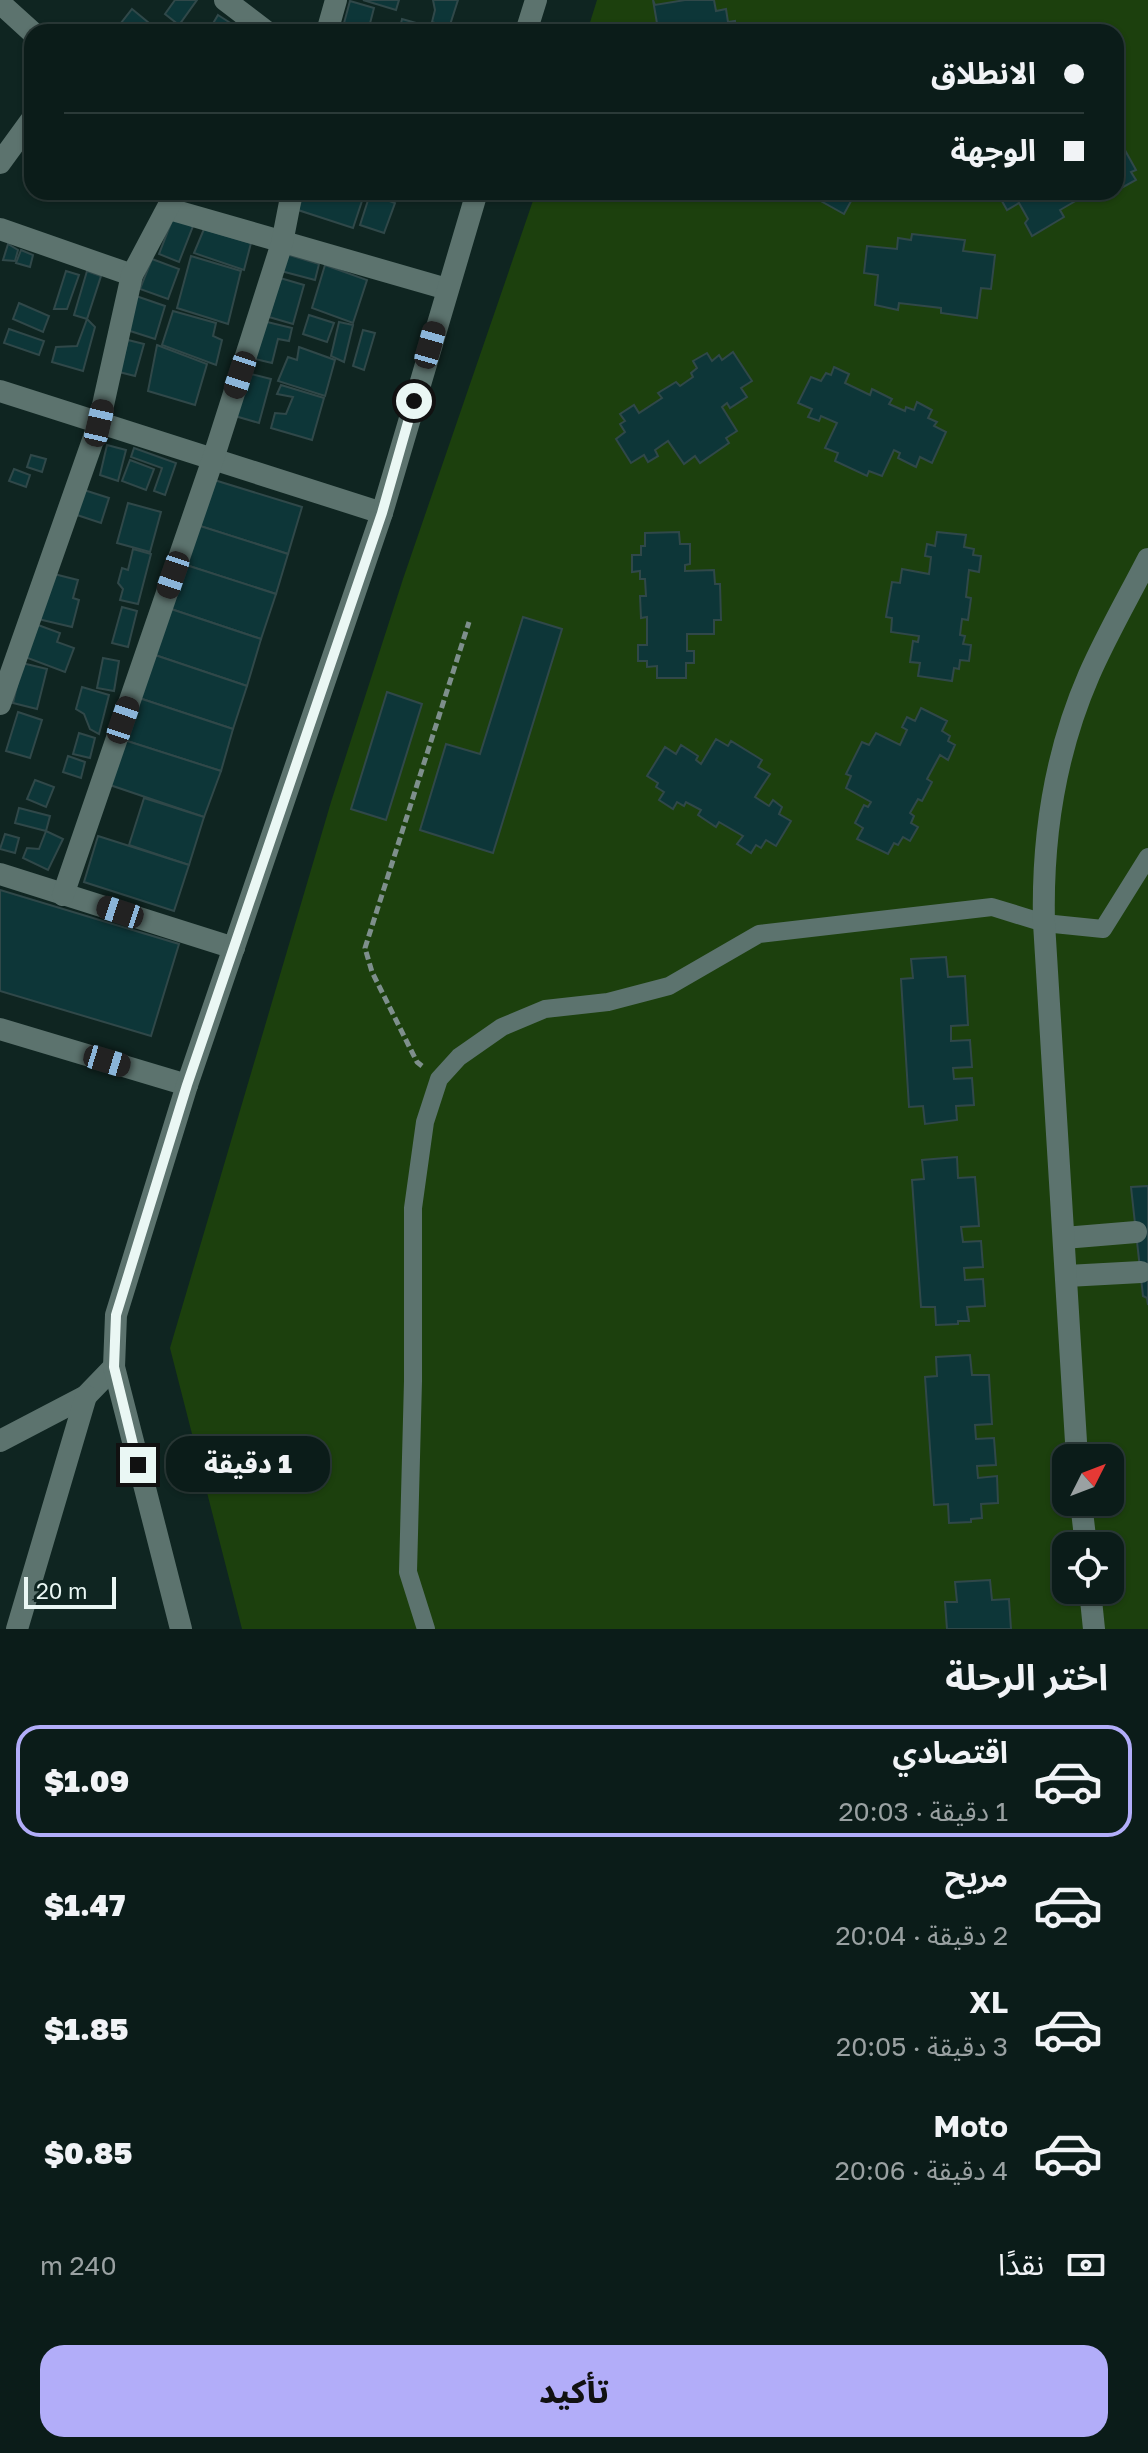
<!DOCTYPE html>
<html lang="ar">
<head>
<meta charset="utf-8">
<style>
  body { margin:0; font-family:"Golos Text","Noto Sans Arabic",sans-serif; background:#192926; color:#f1f3f6; direction:rtl; height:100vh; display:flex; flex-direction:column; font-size:30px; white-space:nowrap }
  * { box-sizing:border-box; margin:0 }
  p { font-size:26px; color:#9aa1a2 }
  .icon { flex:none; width:44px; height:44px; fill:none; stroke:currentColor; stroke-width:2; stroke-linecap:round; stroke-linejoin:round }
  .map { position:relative; height:1629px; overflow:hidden; direction:ltr }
  .panel { display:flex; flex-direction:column; background:#0b1c19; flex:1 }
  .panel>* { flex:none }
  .hud { position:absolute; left:24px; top:24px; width:1100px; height:176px; border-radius:24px; box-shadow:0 2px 6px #0004,0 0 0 2px #2b3a38; direction:rtl; display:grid; align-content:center; height:176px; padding:0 40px; background:#0b1c19 }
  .needle { width:52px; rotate:48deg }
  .tools { position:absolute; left:1052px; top:1444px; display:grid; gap:16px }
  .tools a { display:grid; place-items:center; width:72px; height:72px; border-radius:16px; background:#0b1c19; box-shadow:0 2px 6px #0004,0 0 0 2px #2b3a38; font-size:40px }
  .scale { position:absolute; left:24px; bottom:20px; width:92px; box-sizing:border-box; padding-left:8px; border:4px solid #eaf7f4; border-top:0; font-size:22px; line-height:28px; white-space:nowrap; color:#eaf7f4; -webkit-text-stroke:6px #0f2521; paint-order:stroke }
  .end { position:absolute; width:36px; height:36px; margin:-18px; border:10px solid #eaf7f4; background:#111; box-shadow:0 0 0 4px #111 }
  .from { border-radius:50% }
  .bubble { position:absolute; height:56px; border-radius:24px; background:#0b1c19; box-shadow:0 2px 6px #0004,0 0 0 2px #2b3a38; font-size:26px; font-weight:800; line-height:56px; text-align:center; direction:rtl }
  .car { position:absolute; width:24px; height:48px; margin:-24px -12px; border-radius:10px; box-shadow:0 0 6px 2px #0007; background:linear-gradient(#222 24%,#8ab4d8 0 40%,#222 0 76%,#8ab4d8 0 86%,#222 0) }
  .hud b { display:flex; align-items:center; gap:28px; height:76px; font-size:30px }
  .hud b+b { border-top:2px solid #2b3a38 }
  .hud i { width:20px; height:20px; background:#f1f3f6 }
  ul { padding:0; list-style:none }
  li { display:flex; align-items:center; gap:24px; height:112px; margin:0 16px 12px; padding:0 24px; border:4px solid transparent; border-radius:24px }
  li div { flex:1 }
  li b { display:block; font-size:30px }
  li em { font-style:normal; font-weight:800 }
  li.current { border-color:#b2adf9 }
  li>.icon { width:72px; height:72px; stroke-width:1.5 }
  h2 { padding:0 40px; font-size:36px; line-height:96px }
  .pay { display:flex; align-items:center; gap:20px; height:88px; padding:0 40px; font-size:30px }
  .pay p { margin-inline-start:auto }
  .primary-button { display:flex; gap:16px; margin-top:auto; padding:16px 40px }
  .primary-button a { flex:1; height:92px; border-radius:24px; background:#b2adf9; color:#111; font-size:32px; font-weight:800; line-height:92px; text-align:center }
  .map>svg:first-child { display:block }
</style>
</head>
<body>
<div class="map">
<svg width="1148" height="1629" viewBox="0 0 1148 1629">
  <rect width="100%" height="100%" fill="#0f2521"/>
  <path fill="#1c400d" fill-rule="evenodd" d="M597 0H1148V1629H242L170 1348 331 802 403 579 536 192H1116V32H587ZM1066 1458H1110V1502H1066ZM1066 1546H1110V1590H1066Z"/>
  <g fill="#0d3638" stroke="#304849" stroke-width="2">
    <polygon points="175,0 197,0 179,25 165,14"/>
    <polygon points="363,0 399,0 396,10"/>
    <polygon points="433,0 458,0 449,28 432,22 435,10"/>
    <polygon points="653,0 655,5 685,0 714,0 716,11 726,9 728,22 735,21 736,32 665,32 664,28 658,29"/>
    <polygon points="350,1 374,8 368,31 344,23"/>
    <polygon points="132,9 160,32 114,32"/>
    <polygon points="218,15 232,24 226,32 208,32"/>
    <polygon points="402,19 441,30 441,32 399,32"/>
    <polygon points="1116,134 1136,170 1131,172 1136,180 1116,191"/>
    <polygon points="304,192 355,192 364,195 353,228 298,210"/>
    <polygon points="814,192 856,192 844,214 812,196"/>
    <polygon points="997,192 1091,192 1060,210 1064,217 1032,236 1025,223 1028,219 1019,203 1007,210"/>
    <polygon points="370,194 395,203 384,233 360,225"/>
    <polygon points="173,218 193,226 179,262 159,254"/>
    <polygon points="204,229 251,243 244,270 194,253"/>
    <polygon points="912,234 965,240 963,251 995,255 991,289 981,288 977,318 941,313 941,308 899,303 898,310 875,305 878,275 864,273 867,246 897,249 898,238 911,240"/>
    <polygon points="8,244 18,250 15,261 3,260"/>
    <polygon points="21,250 33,255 30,267 16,263"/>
    <polygon points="286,254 319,264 315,280 281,271"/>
    <polygon points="191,256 241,271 228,324 177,308"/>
    <polygon points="152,259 179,269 168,299 140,289"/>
    <polygon points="325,265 367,280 353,323 312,308"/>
    <polygon points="66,271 79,275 67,309 54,309"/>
    <polygon points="87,271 101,276 87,319 74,315"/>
    <polygon points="280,278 304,285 293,324 269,317"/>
    <polygon points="136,296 165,306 155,339 124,329"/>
    <polygon points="19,303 49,316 43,332 13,319"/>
    <polygon points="173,311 216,323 213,336 222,340 216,365 162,345"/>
    <polygon points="309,315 334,323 327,342 303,334"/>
    <polygon points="87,319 95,327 83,371 52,362 56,347 77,346"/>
    <polygon points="263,321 292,328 289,341 278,339 272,363 255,359"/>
    <polygon points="339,322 353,325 344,362 331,356"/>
    <polygon points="9,329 44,341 39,355 4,343"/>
    <polygon points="363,330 375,333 364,370 353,366"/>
    <polygon points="128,340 144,344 135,376 119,372"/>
    <polygon points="157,345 207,364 195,405 148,391"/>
    <polygon points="299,347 335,360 325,396 278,381 288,357 297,360"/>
    <polygon points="733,352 752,381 741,388 747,397 730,408 727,403 722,407 737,431 726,438 729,443 700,463 695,456 684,464 668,441 655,450 658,456 648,462 644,455 631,463 616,439 625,432 620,424 625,421 620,414 634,405 639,413 662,398 658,393 676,382 680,386 693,377 691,373 697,368 693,361 707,353 712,361 719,355 722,360"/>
    <polygon points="834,367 849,374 845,383 870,395 872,389 892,399 889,404 905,411 906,407 914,410 917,402 932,410 928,418 937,422 934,426 946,432 932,463 920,457 916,467 898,458 900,453 894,450 882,476 869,471 867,476 835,461 838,453 825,448 837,423 821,416 819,421 808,417 812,409 798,403 811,377 821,381 826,373 831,375"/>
    <polygon points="247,373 271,379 259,423 235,416"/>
    <polygon points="281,385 324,398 312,440 271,428 275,413 286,414 293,397 277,394"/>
    <polygon points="107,445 126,450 118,481 100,475"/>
    <polygon points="134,448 176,463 165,495 154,491 162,468 131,457"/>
    <polygon points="31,455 46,459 42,472 27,467"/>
    <polygon points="130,460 154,469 146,490 122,481"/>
    <polygon points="14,469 30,475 26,487 9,481"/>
    <polygon points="211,479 302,507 288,554 197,525"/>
    <polygon points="84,490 109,498 101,523 77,515"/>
    <polygon points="128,503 161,512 150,552 117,543"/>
    <polygon points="197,525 288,554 276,594 183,564"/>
    <polygon points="679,532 680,544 690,544 690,564 685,565 685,571 714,570 715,584 720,584 721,620 714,620 714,634 687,634 687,651 694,651 694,663 686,663 686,678 657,678 657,666 647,667 647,661 638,661 638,645 647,645 647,617 641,618 640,596 646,596 645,579 640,579 640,571 632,572 632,555 641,555 641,546 645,546 645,533"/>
    <polygon points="937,532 966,535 964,547 974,549 973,555 981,556 979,572 969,570 966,597 971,598 968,620 962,619 960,635 965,636 963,644 971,645 969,661 960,660 959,669 954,668 952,681 918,676 920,663 910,662 913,641 918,642 919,636 891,632 892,618 886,617 892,582 900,583 902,569 929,574 931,557 925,556 927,544 935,546"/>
    <polygon points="133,549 151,554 138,604 120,600 123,589 118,583 122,568 128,570"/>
    <polygon points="183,564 276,594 261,639 168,608"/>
    <polygon points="50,573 78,580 73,598 79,600 72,627 38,619"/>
    <polygon points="122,607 137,611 128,647 112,643"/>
    <polygon points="168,608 261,639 247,686 152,654"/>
    <polygon points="523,617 562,629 493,853 420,830 446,744 480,754"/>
    <polygon points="38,625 60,633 57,642 74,648 65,672 25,657"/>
    <polygon points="152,654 247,686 233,729 139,698"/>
    <polygon points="103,658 119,661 114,691 97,688"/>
    <polygon points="22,663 47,669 37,709 13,703"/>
    <polygon points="82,687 109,695 99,734 90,729 84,714 76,709"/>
    <polygon points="387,692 422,704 386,820 351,809"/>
    <polygon points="139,698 233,729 221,771 124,740"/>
    <polygon points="921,708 947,721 942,731 950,736 948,741 955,745 948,760 940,755 927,779 932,782 922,801 918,799 910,813 914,816 911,823 918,827 910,841 903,837 898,845 894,843 888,854 857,839 863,828 855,823 864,805 868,807 871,802 846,788 851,776 846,774 862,742 869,745 876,733 900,745 907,730 902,727 907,717 915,721"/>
    <polygon points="18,712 42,720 30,758 6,751"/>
    <polygon points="79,733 95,738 90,758 73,754"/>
    <polygon points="716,739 728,746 731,741 762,760 758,767 770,774 755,797 769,806 773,800 782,807 779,814 791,821 776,846 766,840 761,848 756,845 751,853 737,844 743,836 719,822 716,827 698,815 701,810 686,802 684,806 677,802 673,809 659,800 664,792 656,787 658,783 647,776 665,747 676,754 681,745 698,756 696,760 701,764"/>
    <polygon points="124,740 221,771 204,817 110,785"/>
    <polygon points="68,756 85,762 81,778 63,772"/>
    <polygon points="35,780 54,787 46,807 27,799"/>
    <polygon points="144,798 204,817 189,865 129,845"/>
    <polygon points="19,808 50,816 46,831 15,823"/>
    <polygon points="46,831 63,839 48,870 23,858 27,848 39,849"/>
    <polygon points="5,834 19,838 15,853 0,849"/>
    <polygon points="98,836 189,865 174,911 84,882"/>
    <polygon points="0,890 179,944 151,1036 0,991"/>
    <polygon points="946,957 948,977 965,976 968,1025 951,1026 951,1041 970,1040 972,1067 953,1068 954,1079 972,1078 974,1105 956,1106 957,1120 925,1124 923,1106 909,1107 901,979 913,978 911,959"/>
    <polygon points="957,1157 958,1178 975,1177 979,1226 961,1227 963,1242 981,1241 983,1267 964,1268 965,1280 983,1279 985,1306 967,1307 969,1321 958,1321 958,1324 936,1325 935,1307 921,1307 912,1180 924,1179 922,1160"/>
    <polygon points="1148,1186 1148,1305 1147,1298 1143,1296 1131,1187"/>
    <polygon points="970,1355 972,1375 989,1375 992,1424 975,1425 976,1439 994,1438 996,1465 977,1466 978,1478 997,1476 998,1503 981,1504 982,1518 971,1519 971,1522 949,1523 948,1504 934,1505 925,1377 937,1376 936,1357"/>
    <polygon points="990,1580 992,1600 1009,1599 1011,1629 947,1629 945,1602 957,1602 955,1582"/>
  </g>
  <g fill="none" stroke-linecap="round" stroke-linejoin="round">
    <polyline stroke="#7e8f8c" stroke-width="5" stroke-dasharray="8 4" stroke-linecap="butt" points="422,1066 417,1062 372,972 365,948 469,622"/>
    <polyline stroke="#5c736e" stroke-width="18" points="426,1629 408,1572 413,1381 413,1208 425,1122 439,1079 459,1057 502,1027 545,1009 608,1002 669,986 759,934 992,907 1044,923 1103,929 1148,857"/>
    <g stroke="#5c736e" stroke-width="22">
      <polyline points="225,0 267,32"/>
      <polyline points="0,3 32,32"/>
      <polyline points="327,32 336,0"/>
      <polyline points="0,163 32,119"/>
      <polyline points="169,209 447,289"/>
      <polyline points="0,229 132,275"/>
      <polyline points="0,391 382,513"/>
      <polyline points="0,704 99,423 132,275 176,192"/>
      <polyline points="0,874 234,948"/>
      <polyline points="63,895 213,459 282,243 292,192"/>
      <polyline points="0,1029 187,1085"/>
      <polyline points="1064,1238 1136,1232"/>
      <polyline points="1067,1276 1141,1272"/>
      <polyline points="0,1441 86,1396 114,1367"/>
      <path d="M1077 1458 1044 923C1042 839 1055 753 1089 675 1106 636 1128 598 1148 559"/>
      <polyline points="1081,1502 1086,1546"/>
      <polyline points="1090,1590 1094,1629"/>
      <polyline points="17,1629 86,1396"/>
    </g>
    <g stroke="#5c736e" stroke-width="22">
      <polyline points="526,32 536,0"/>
      <polyline points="181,1629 114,1367 116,1315 187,1085 382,513 477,192"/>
    </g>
  </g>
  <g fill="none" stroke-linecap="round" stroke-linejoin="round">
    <polyline stroke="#eaf7f4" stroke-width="10" points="138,1465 114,1367 116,1315 187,1085 382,513 414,401"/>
  </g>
</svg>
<div class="tools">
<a><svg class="needle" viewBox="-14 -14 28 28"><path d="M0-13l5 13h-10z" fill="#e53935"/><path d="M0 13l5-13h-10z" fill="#9aa1a2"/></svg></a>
<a><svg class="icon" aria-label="locate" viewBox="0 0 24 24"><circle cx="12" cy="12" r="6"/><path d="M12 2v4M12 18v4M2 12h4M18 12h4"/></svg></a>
</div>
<div class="scale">20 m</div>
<i class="end from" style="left:414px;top:401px"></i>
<i class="end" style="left:138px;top:1465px"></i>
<div class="bubble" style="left:166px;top:1436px;width:164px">1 دقيقة</div>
<i class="car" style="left:430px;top:345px;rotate:16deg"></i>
<i class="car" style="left:240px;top:375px;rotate:198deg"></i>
<i class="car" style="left:99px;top:423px;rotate:13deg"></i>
<i class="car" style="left:173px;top:575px;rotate:199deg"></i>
<i class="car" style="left:123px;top:720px;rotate:19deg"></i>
<i class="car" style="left:120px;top:912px;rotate:288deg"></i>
<i class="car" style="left:107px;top:1061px;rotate:107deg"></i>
<div class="hud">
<b><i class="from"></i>الانطلاق</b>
<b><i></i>الوجهة</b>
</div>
</div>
<section class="panel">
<h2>اختر الرحلة</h2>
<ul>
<li class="current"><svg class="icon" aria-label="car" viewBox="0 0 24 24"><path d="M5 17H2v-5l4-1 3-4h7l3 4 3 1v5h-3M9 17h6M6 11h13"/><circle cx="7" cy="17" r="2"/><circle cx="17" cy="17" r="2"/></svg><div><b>اقتصادي</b><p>1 دقيقة · 20:03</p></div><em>$1.09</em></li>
<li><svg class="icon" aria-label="car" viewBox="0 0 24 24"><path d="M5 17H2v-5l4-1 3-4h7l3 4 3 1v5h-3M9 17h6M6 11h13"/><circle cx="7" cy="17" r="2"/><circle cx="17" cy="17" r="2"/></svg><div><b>مريح</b><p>2 دقيقة · 20:04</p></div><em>$1.47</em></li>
<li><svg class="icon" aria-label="car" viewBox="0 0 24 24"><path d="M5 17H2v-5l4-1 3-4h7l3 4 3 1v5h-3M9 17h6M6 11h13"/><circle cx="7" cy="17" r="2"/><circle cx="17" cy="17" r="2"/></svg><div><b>XL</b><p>3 دقيقة · 20:05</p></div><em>$1.85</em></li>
<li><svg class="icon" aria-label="car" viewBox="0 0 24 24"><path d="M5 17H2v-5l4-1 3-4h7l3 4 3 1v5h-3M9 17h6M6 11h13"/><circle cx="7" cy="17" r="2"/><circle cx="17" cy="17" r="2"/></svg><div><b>Moto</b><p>4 دقيقة · 20:06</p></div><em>$0.85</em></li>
</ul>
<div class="pay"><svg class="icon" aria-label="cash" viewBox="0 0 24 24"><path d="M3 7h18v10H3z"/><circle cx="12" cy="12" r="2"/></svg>نقدًا<p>240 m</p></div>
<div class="primary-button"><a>تأكيد</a></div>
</section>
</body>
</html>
